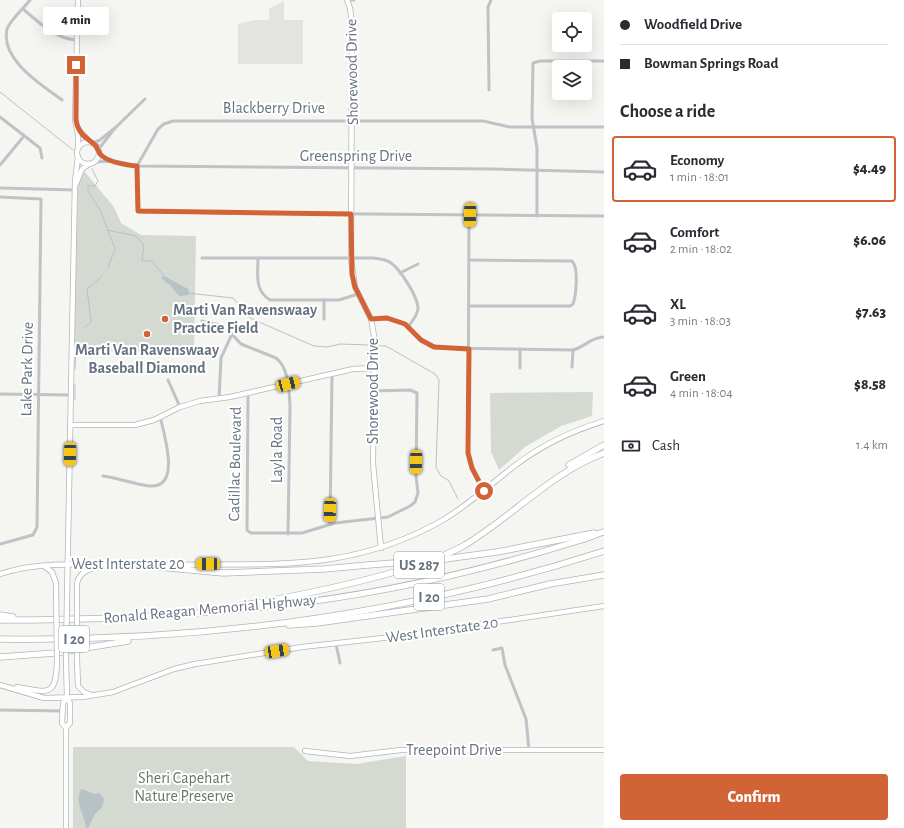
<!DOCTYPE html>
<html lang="en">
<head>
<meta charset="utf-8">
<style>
  body { margin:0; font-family:"Alegreya Sans",sans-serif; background:#f2f2f3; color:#2b2b33; height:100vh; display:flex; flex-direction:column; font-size:15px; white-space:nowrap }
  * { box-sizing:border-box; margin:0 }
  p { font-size:13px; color:#7c7c81 }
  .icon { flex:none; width:22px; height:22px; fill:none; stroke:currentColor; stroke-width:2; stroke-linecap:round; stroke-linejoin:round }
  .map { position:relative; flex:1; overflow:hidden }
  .sheet { display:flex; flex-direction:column; background:#fff; width:300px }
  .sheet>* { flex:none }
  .hud { display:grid; align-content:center; height:88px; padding:0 16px; background:#fff }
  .controls { position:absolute; left:552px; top:12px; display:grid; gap:8px }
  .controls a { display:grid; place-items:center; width:40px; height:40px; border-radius:4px; background:#fff; box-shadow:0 4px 16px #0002; font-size:20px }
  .end { position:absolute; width:18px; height:18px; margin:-9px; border:5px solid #d16336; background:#fff; box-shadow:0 0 0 2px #fff }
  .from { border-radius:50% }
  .bubble { position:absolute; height:28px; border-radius:4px; background:#fff; box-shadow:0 4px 16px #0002; font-size:13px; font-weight:800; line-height:28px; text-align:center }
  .car { position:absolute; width:12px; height:24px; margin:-12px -6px; border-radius:5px; box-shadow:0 0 3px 1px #0007; background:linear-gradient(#f5c518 24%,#345 0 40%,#f5c518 0 76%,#345 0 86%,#f5c518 0) }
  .hud b { display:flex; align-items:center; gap:14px; height:38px; font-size:15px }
  .hud b+b { border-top:1px solid #e1e1e2 }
  .hud i { width:10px; height:10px; background:#2b2b33 }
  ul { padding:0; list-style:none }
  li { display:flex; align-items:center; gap:12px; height:66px; margin:0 8px 6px; padding:0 8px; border:2px solid transparent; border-radius:4px }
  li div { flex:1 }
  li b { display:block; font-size:15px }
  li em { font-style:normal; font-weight:800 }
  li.on { border-color:#d16336 }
  li>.icon { width:36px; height:36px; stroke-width:1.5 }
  h2 { padding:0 16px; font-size:18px; line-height:48px }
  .pay { display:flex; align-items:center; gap:10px; height:44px; padding:0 16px; font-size:15px }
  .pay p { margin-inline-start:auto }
  .action { display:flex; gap:8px; margin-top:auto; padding:8px 16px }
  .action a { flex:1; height:46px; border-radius:4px; background:#d16336; color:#fff; font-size:16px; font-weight:800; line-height:46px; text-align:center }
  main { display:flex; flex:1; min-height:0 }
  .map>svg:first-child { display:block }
</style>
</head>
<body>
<main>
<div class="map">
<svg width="604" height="828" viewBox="0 0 604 828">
  <rect width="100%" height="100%" fill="#f5f5f2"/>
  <polygon fill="#e3e4e2" points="284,1 284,20 303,20 303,64 238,64 238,24 254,20 269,20 269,9"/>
  <g fill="#d4dad2">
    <polygon points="79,165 114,207 121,223 141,235 196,236 194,353 72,351"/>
    <polygon points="593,392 592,416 561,426 525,447 499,470 491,452 490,393"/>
    <polygon points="73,747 294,747 308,761 356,764 406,756 406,828 73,828"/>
  </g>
  <g fill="#b8c1c6">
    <polygon points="164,276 188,289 189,295 179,296 171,286 161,278"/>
    <path d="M81 789 95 794 99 793 104 799 102 807 95 814 88 828H86C85 814 74 804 81 789Z"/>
  </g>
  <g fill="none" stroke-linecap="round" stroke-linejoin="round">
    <g stroke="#b8c1c6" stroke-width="1">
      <polyline points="0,92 73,150"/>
      <polyline points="92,169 98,181 95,186 88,186 88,191 101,212 115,249 108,268"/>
      <polyline points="107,230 136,236 144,245 142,261 152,261 165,277"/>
      <polyline points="188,293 233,298 250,318 314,346 327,347 340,344 370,345"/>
      <polyline points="85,327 91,322 87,289 102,276"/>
      <polyline points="377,346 386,346 435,374 439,380 436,467 440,475 449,481 458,499"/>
      <polyline points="75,369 76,348 83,342"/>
      <polyline points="75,384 75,399"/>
    </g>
    <g stroke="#b2b6ba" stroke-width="6">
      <g id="secondary">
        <polyline points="78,0 75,120 78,135 78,147"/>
        <polyline points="347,0 350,8 352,24 351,259 355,287 371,319 374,336 373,464 381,548"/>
        <polyline points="78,129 90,142"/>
        <circle cx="88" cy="153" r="11"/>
        <polyline points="76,184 82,169 89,164"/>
        <polyline points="70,425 135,425 154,420 180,407 200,401 230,397 353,369 374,368"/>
        <path d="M161 565C266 562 346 575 443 520 468 505 490 485 513 467 540 446 571 431 604 421"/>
        <polyline points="44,566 52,572 56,583"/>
        <path d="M0 574C49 558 101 567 152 566"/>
        <path d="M77 583C80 572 88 569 98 567"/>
        <polyline points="67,597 75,181 78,157"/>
        <polyline points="66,659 67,698"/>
        <polyline points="77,659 78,686 84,692 92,695"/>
        <polyline points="0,685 44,698 83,697 113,692 174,669 195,664 302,647 401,636 604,606"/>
        <path d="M17 687C50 693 56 697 57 660"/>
        <polyline points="66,728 70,723 70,703 67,698"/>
        <polyline points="305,751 350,756 401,750 604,750"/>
        <polyline points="66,828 66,728 62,723 63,703 67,698"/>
      </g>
    </g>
    <g stroke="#b2b5b8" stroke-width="7">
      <g id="highway">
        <polyline points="569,465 604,445"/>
        <polyline points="445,559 497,552 594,533"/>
        <polyline points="148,566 223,573 324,569 368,565"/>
        <path d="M240 606C291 597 341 587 391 573 416 566 442 558 465 545 513 516 551 473 604 453"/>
        <polyline points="0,615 13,617"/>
        <path d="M0 620C91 620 183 616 274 606 377 595 482 571 581 540 589 538 596 534 604 532"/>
        <polyline points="289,625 317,623 488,599 550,584 604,575"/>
        <path d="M0 639C204 642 409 614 604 551"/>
        <polyline points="0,657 55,653 128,641"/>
      </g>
    </g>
    <g stroke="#bfc2c6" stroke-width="3">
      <path d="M30 0C23 9 11 19 7 29 0 60 42 85 62 100"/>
      <polyline points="347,0 354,0"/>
      <path d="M23 9C40 23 53 38 76 40"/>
      <polyline points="489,90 488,7 491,0"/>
      <polyline points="0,117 40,148 42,158"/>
      <polyline points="604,127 510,127 483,121 173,121 164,124 158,129 137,166 137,205 138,211 142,212 604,216"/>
      <polyline points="93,143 100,140 115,128"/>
      <polyline points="98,150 115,128 145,99"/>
      <polyline points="99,152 109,161"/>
      <polyline points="93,162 115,161 137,166 494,169 604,172"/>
      <polyline points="0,165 24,136"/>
      <polyline points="0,188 76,190"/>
      <polyline points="0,197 41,199 37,527 33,535 0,544"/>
      <polyline points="469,215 468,453 471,468 484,491"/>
      <polyline points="537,216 537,148 532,118 533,63 540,61 604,61"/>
      <path d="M202 258H373C379 259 386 259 391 263 400 269 418 297 418 308 418 315 412 321 408 327"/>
      <path d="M258 258C258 274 254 290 270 300H339L358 294"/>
      <path d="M469 260 572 261C579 267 576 296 573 304L570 306H469"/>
      <polyline points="400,273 418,264"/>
      <polyline points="324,300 324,319"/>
      <path d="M371 319 387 318 396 320 405 324 427 344 443 348 573 350C585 347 591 337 604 337"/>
      <path d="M202 321 219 325 228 330 241 344 276 358C289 368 289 391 290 406L288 534"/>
      <polyline points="520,350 520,368"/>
      <polyline points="572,367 573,350"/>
      <polyline points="168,380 180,407"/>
      <polyline points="0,394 71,395"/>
      <polyline points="248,394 247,530 251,533 302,533 335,523 388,517 410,506 415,502 418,493 416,476 417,393 410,390 373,391"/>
      <polyline points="219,399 221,358 232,334"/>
      <path d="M103 476C119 478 133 484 149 486 182 489 164 435 160 416"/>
      <polyline points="330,524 332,374"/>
      <polyline points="336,644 340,663"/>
      <polyline points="493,650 502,648 505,665 526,719 529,750"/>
      <polyline points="0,710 63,711"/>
    </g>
    <use href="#secondary" stroke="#fff" stroke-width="4.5"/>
    <use href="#highway" stroke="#fff" stroke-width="5.5"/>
    <g stroke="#b2b6ba" stroke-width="6" stroke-linecap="butt">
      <g id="secondary-bridge">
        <polyline points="56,583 57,660"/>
        <polyline points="66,659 67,597"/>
        <polyline points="77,659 77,583"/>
      </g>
    </g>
    <g stroke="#b2b5b8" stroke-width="7" stroke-linecap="butt">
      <polyline id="highway-bridge" points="368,565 445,559"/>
    </g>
    <use href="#secondary-bridge" stroke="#fff" stroke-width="4.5"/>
    <use href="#highway-bridge" stroke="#fff" stroke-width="5.5"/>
  </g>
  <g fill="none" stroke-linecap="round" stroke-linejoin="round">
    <path stroke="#d16336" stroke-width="5" d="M76 65V120C78 133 85 137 94 144 98 147 98 152 101 155 110 163 126 165 137 166L138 211 351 214 352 274 355 287 371 319 387 318 405 324 421 340 434 347 469 349 468 453 472 468 484 491"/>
  </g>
  <g fill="#d16336" stroke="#fff" stroke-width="1.5">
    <circle cx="165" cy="319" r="4"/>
    <circle cx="147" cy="334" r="4"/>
  </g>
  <g text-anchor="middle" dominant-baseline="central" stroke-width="4" stroke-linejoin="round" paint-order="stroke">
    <g fill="#fff" stroke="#959da6" stroke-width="1">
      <rect x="394" y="552" width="50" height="26" rx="3"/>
      <rect x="414" y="584" width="30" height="26" rx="3"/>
      <rect x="59" y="626" width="30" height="26" rx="3"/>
    </g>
    <g font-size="15" font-weight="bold" fill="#677380">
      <text x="419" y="565">US 287</text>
      <text x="429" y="597">I 20</text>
      <text x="74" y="639">I 20</text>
    </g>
    <g font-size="16" fill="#677380" stroke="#fff">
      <text transform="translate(352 72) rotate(-91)">Shorewood Drive</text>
      <text x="274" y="108">Blackberry Drive</text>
      <text x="356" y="156">Greenspring Drive</text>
      <text transform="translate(27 369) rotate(-89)">Lake Park Drive</text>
      <text transform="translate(373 391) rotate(-90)">Shorewood Drive</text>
      <text transform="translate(277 450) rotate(-90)">Layla Road</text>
      <text transform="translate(235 464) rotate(-89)">Cadillac Boulevard</text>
      <text x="128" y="564">West Interstate 20</text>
      <text transform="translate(210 609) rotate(-5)">Ronald Reagan Memorial Highway</text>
      <text transform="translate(442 630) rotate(-8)">West Interstate 20</text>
      <text x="454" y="750">Treepoint Drive</text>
    </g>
    <g font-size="16" font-weight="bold" fill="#677380" stroke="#fff" text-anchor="start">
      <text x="173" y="310">Marti Van Ravenswaay<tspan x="173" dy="18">Practice Field</tspan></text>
      <text x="147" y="350" text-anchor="middle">Marti Van Ravenswaay<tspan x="147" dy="18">Baseball Diamond</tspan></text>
    </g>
    <g font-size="16" fill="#687865" stroke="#fff">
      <text x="184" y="778">Sheri Capehart<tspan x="184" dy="18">Nature Preserve</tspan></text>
    </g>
  </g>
</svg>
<div class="controls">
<a><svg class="icon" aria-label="locate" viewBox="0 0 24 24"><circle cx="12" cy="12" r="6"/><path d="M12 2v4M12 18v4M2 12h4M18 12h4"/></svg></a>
<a><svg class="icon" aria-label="layers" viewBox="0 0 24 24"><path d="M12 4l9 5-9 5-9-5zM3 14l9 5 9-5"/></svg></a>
</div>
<i class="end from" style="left:484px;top:491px"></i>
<i class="end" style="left:76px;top:65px"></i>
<div class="bubble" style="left:43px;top:7px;width:66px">4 min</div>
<i class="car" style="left:470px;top:215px;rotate:181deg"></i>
<i class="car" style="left:288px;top:384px;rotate:75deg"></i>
<i class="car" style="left:70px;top:454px;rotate:181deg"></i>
<i class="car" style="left:416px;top:462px;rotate:181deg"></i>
<i class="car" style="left:330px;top:510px;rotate:182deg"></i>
<i class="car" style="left:208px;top:564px;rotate:269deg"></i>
<i class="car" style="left:277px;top:651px;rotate:81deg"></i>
</div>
<section class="sheet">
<div class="hud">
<b><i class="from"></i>Woodfield Drive</b>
<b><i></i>Bowman Springs Road</b>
</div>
<h2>Choose a ride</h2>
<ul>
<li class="on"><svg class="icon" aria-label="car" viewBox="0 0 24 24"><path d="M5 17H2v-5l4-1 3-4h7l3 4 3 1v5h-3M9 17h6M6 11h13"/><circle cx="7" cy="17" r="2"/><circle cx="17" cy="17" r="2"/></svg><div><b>Economy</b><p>1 min · 18:01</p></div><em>$4.49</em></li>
<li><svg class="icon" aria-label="car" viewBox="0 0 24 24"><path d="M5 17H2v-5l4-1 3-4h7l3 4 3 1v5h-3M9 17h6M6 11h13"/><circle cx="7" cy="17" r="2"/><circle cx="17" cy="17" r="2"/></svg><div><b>Comfort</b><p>2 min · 18:02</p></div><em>$6.06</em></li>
<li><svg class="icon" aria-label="car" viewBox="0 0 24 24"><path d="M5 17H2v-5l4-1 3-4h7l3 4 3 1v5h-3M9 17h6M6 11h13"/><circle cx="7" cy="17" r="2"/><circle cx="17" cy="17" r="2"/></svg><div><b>XL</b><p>3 min · 18:03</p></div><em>$7.63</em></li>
<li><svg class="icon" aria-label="car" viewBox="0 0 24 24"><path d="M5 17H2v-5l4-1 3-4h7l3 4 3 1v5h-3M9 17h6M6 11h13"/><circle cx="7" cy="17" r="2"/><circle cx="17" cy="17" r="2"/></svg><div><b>Green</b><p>4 min · 18:04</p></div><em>$8.58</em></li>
</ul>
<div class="pay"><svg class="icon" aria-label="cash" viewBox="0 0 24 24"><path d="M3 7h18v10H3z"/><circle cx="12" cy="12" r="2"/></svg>Cash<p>1.4 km</p></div>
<div class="action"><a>Confirm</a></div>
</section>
</main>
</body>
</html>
